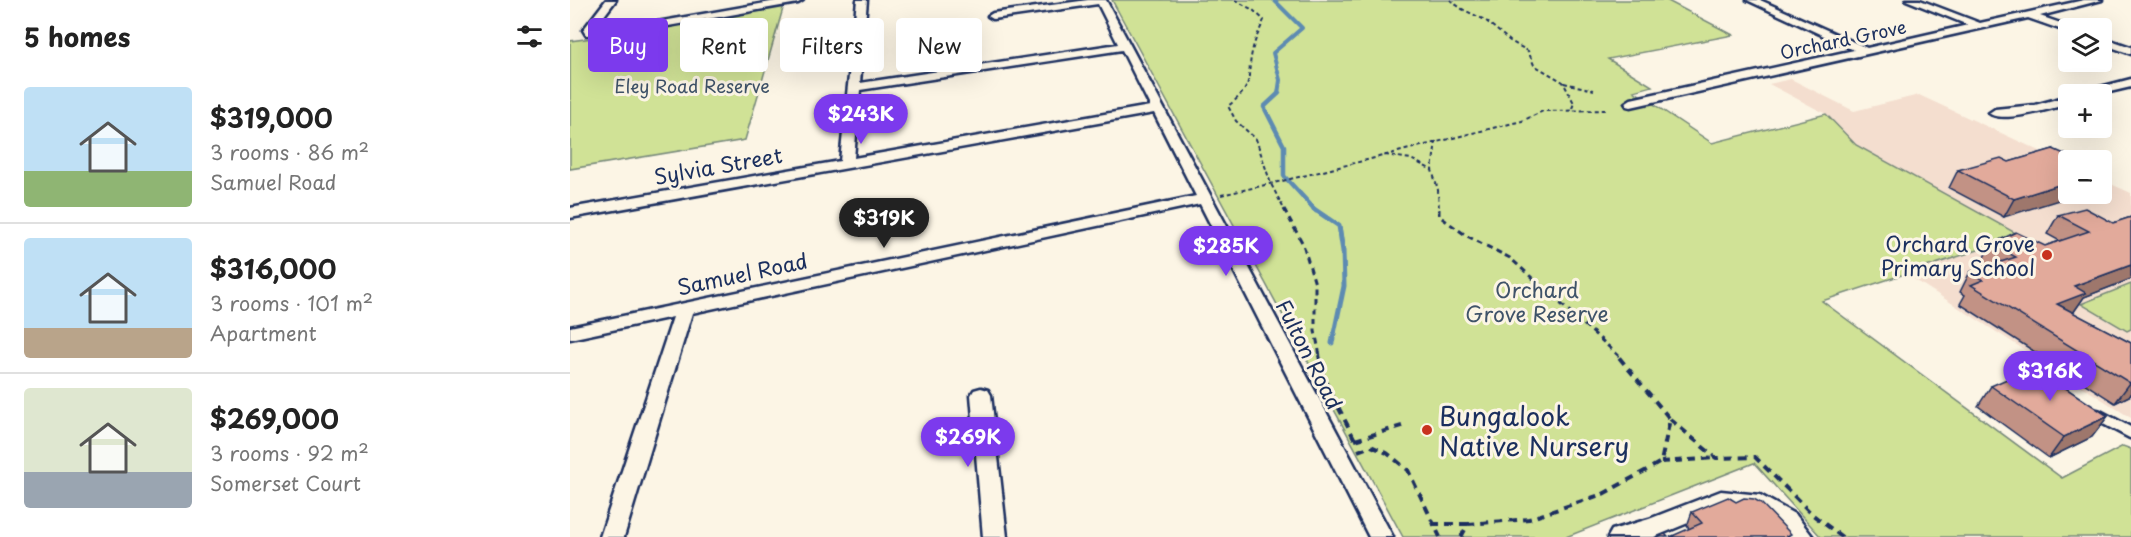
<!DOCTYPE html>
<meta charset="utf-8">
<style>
body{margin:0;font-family:"Playpen Sans",sans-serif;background:#f2f2f2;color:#222;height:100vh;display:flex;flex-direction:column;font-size:22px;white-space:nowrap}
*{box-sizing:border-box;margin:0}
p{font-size:20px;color:#767676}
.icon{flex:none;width:33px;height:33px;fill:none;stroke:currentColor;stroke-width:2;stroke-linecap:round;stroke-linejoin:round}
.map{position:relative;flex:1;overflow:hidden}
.sheet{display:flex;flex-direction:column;background:#fff;width:570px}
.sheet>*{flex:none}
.guide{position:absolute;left:18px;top:18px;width:570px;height:54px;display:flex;gap:12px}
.fabs{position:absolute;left:1488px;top:18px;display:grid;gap:12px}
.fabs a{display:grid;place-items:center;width:54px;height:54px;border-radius:6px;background:#fff;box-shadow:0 6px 24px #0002;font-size:30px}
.price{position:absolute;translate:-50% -51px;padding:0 14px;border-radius:21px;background:#7c3aed;color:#fff;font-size:20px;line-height:39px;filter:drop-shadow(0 2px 3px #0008)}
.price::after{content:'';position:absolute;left:50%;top:36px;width:18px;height:14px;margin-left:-9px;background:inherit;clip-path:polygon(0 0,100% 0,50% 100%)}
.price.active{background:#222;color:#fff}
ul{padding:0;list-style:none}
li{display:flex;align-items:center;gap:18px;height:150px;padding:0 24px}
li+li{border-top:2px solid #e0e0e0}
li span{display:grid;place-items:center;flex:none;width:168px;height:120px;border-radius:6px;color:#555}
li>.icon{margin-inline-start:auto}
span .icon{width:72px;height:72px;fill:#fffc;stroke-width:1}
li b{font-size:26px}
h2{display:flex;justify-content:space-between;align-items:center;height:72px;padding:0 24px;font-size:26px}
.pill{padding:0 21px;border-radius:6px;background:#fff;box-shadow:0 6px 24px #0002;font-size:21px;line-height:54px}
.pill.active{background:#7c3aed;color:#fff}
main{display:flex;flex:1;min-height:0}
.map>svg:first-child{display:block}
.built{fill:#f4decf}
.green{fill:#d0e296;stroke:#76887a;stroke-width:1.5}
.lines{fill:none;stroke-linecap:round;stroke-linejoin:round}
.stream-far2{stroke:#5d8bb2;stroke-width:4}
.stream-far1{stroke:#5d8bb2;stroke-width:4.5}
.stream{stroke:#5d8bb2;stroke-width:5}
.lane-casing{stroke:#1b2f5e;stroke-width:15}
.street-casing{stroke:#1b2f5e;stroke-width:5}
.path-far2{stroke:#1b2f5e;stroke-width:2;stroke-dasharray:4 3;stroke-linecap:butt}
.path-far1{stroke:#1b2f5e;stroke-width:3;stroke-dasharray:6 4.5;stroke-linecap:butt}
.path{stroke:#1b2f5e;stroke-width:4;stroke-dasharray:8 6;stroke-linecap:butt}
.lane{stroke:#fcf5e5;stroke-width:10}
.street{fill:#fcf5e5;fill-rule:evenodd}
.wall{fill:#c29285;stroke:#1b2f5e;stroke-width:1.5}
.shaded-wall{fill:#9e776c;stroke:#1b2f5e;stroke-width:1.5}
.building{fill:#e2aa9b;stroke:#1b2f5e;stroke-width:1.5}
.poi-dot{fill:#c8321e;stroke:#fcf5e5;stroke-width:2}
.labels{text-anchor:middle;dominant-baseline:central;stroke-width:6;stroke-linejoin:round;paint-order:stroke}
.far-street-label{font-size:18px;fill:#1b2f5e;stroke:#fcf5e5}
.far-park-label{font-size:18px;fill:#3f5369;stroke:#fcf5e5}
.street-label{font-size:21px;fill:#1b2f5e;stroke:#fcf5e5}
.poi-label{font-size:21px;fill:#1b2f5e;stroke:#fcf5e5;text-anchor:end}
.park-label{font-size:21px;fill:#3f5369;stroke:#fcf5e5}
.near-poi-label{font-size:26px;fill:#1b2f5e;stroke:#fcf5e5;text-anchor:start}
</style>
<main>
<section class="sheet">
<h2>5 homes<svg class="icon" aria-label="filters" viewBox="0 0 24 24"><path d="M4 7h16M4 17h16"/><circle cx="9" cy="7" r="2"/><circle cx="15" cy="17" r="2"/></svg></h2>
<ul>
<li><span style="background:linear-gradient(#bfe0f5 70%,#8fb573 0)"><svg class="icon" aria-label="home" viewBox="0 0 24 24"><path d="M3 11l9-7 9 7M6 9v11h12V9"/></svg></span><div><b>$319,000</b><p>3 rooms · 86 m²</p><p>Samuel Road</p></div></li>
<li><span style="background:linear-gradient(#bfe0f5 75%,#b9a48a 0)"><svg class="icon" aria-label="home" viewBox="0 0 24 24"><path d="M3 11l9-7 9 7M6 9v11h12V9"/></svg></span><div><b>$316,000</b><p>3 rooms · 101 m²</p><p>Apartment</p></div></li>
<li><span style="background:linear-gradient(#dfe7d0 70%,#9aa5b1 0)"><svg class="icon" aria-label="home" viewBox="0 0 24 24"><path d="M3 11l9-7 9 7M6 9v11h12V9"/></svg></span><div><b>$269,000</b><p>3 rooms · 92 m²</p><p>Somerset Court</p></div></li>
</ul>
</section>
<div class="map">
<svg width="1561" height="537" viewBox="0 0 1561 537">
<rect width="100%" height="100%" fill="#fcf5e5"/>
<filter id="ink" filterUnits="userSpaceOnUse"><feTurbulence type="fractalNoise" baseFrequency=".0167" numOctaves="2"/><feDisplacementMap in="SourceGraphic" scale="12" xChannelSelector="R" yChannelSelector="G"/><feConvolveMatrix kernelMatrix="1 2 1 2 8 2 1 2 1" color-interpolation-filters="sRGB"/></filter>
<g filter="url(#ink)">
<path class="built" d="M1221,79L1284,111L1349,95L1498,164V194H1532V180L1561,193V418L1336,274L1450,236L1286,145L1256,114L1199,84Z"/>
<path class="green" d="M542,0H1096L1163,35L1038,59L1082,86L1064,91L1142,143L1256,114L1286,145L1451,236L1252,301L1492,478L1553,446L1561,449V537H1251L1184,463L996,537H833Z
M214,5L175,140L0,169V41L69,32Z
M1561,284V329L1557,331L1511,304Z"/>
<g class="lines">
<path class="stream-far2" d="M704,0L732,28L703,53L710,80L708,94"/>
<path class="stream-far1" d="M709,93L694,107L714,146V176L746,211"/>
<path class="stream" d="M744,209L769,226L773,251L774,286L762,343"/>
<g class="lane-casing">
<path id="lane" d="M1527,415L1561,433"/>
</g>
<g class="street-casing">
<path id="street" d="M36,0H46L24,29L70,25L212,0H233L228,3L70,31L16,35L13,30Z
M287,0H297L290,83L548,44L528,4L423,19L418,16L423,13L518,0H536L823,537H799L630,204L122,313L54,537H30L103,317L0,339V327L626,196L584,113L0,218V208L270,161ZM552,50L580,106L284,158L290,90Z
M1177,0H1190L1297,48L1398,25L1336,0H1350L1410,23L1514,0H1532L1470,16L1502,27L1503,28H1498V32L1458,18L1061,107L1057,106L1055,103L1061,99L1284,50Z
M1532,37L1561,47V54L1532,44Z
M1561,79V87L1531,94H1513L1515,91Z
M1498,96V104C1483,108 1431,124 1419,113L1425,109L1465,105Z
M411,388L418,390L421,395L437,537H413L401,395L404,390Z
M1151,491L1190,495L1226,515L1243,537H1217L1210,529L1178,511L1152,509L1084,537H1038L1042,530L1079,519Z"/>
</g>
<path class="path-far2" d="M665,0L683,10L694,20C690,30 684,41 682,52C676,81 685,85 658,106L666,121L686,139L701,184L715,211
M880,0L892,9L915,20L940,41L958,51L964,65L993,82L1004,103L1001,111
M994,83L1024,90
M866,141L862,170L868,190L869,211
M815,155L841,159L862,170
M651,195C752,173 851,145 952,121L973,111L1038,110"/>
<path class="path-far1" d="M714,209L733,244L745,284V331L750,356
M869,209V216L897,236L940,258L1049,356"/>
<path class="path" d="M749,355L754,379L785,440
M1100,419L1146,458L1185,457L1243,515L1272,537
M785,440L832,426
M788,451L801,446L817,453L838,470L870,537
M1091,462L1146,458
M862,524H898
M891,537L898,524L959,519L1033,494L1091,462L1100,419L1047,355"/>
<use href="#lane" class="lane"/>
<use href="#street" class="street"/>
</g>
<path class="wall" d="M1483,149L1434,217L1379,188L1388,170L1439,162Z
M1488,215L1543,223L1561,217V279L1514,297L1503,313L1561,343V395L1545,403L1390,304L1395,295L1390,292L1400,272L1418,267L1411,263L1421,244L1475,246L1490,241L1477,234Z
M1421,386L1538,416L1522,437L1479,458L1408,406Z
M1122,512L1220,537L1119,529L1117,526Z"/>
<path class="shaded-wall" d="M1498,182V194H1508L1434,217L1444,199Z
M1561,265V279L1514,297L1503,313L1487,304L1504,286Z
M1560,383H1561V395L1545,403Z
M1538,416L1522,437L1479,458L1494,437Z"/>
<path class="building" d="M1483,149L1508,160H1498V182L1444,199L1388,170L1431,158L1439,162Z
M1515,208L1543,223L1561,217V265L1504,286L1516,293L1487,304L1561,343V383H1560L1401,285L1413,280L1400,272L1446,257L1421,244L1446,232L1475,246L1519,231L1488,215Z
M1464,367L1538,416L1494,437L1421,386Z
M1158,497L1166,502L1174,498L1184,499L1191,503L1221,534L1215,537H1100L1132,523L1122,512Z
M1095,534L1098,537H1087Z"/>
</g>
<g class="poi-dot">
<circle cx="1477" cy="255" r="6"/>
<circle cx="857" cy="430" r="6"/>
</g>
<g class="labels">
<g class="far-street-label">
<text transform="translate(1273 39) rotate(-12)">Orchard Grove</text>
</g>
<g class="far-park-label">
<text x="122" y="85">Eley Road Reserve</text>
</g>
<g class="street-label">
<text transform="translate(148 165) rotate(-10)">Sylvia Street</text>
<text transform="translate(172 273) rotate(-12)">Samuel Road</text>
<text transform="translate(740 354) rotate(63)">Fulton Road</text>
</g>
<g class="poi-label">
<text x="1465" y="243">Orchard Grove<tspan x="1465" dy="24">Primary School</tspan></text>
</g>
<g class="park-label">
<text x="967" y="289">Orchard<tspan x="967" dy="24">Grove Reserve</tspan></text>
</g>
<g class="near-poi-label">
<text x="869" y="415">Bungalook<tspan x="869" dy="30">Native Nursery</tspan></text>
</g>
</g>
</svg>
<div class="fabs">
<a><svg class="icon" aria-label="layers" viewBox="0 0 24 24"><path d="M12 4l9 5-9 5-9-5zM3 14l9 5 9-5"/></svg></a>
<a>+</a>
<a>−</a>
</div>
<b class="price" style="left:291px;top:145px">$243K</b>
<b class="price active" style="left:314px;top:249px">$319K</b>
<b class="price" style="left:656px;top:277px">$285K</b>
<b class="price" style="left:1480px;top:402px">$316K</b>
<b class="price" style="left:398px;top:468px">$269K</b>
<div class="guide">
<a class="pill active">Buy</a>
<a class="pill">Rent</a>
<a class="pill">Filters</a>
<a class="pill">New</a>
</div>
</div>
</main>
